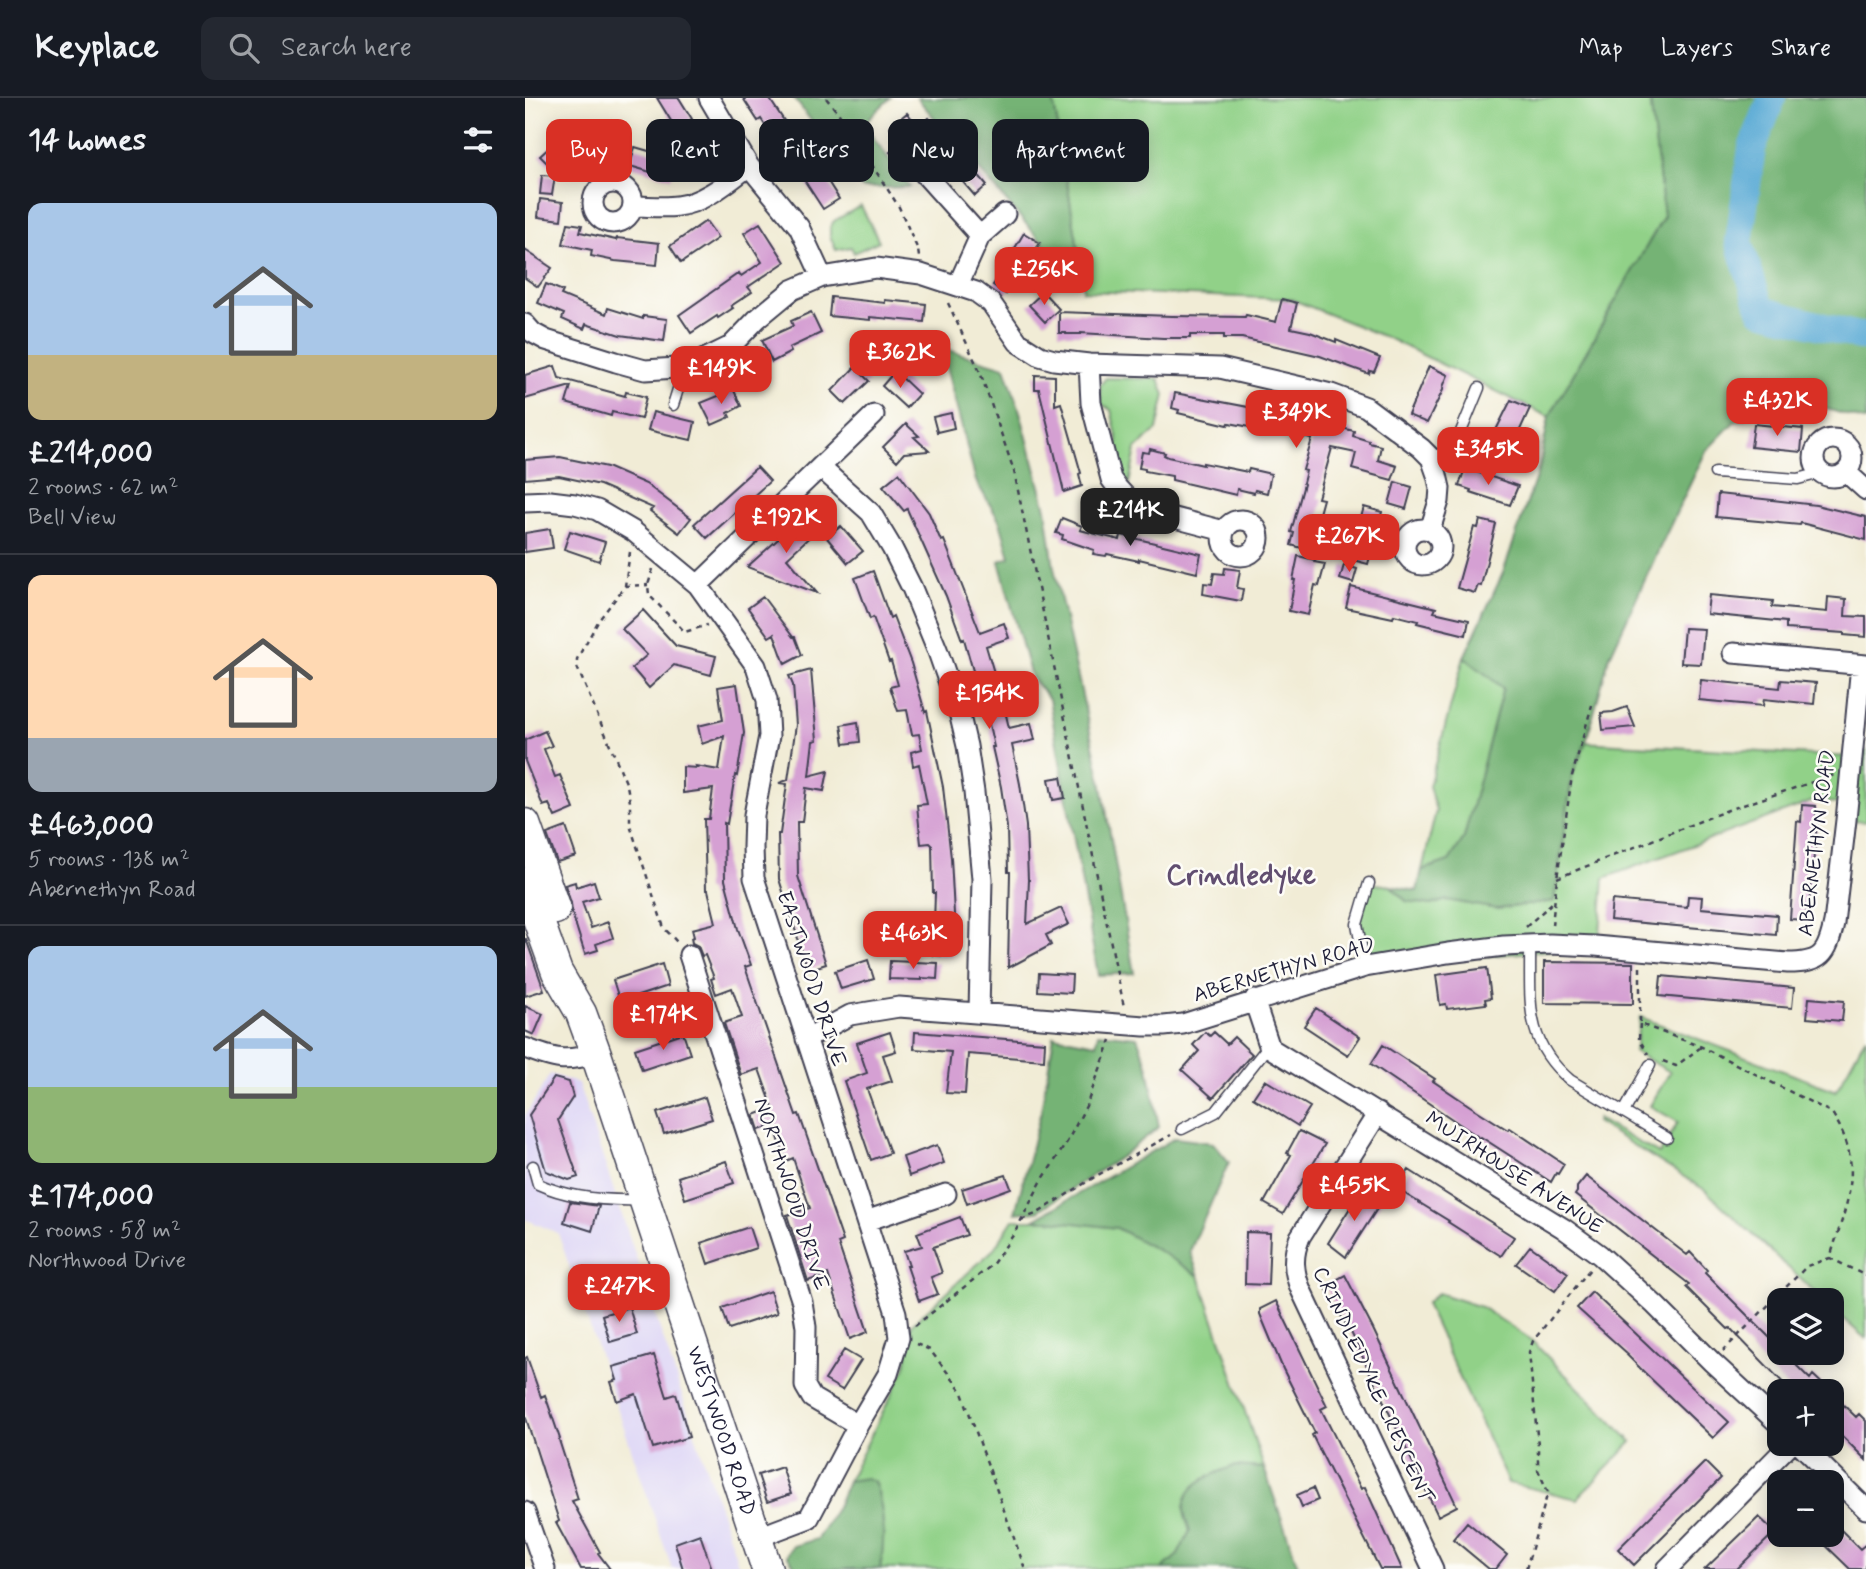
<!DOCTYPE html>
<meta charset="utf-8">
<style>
body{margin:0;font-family:Mynerve,sans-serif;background:#242831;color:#f1f3f6;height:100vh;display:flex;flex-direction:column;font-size:26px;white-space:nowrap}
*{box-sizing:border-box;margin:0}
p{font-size:23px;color:#9ea1a6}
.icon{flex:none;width:38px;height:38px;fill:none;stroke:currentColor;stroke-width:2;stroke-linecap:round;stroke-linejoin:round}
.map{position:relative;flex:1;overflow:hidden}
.side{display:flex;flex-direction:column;background:#171b24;width:525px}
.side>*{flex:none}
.hud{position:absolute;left:21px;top:21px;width:665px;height:63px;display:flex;gap:14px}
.fabs{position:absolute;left:1242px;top:1190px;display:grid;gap:14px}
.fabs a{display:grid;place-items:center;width:77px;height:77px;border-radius:14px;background:#171b24;box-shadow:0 4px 18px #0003;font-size:35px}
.price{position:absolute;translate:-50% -60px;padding:0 16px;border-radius:14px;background:#d93025;color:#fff;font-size:23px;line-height:46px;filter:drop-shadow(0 2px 4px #0008)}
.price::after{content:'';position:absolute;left:50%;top:42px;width:21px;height:16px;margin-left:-10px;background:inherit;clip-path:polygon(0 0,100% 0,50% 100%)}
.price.on{background:#222;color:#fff}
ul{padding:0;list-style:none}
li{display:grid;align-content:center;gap:14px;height:371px;padding:0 28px}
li+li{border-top:2px solid #363941}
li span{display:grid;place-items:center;height:217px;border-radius:14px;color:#555}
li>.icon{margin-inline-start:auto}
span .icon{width:126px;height:126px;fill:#fffc;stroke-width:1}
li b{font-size:30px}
h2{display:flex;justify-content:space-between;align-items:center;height:84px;padding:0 28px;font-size:30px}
.chip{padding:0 24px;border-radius:14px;background:#171b24;box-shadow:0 4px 18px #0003;font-size:24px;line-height:63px}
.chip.on{background:#d93025;color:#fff}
header{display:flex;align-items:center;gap:42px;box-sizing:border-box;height:98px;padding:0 35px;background:#171b24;border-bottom:2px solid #363941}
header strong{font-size:33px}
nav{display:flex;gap:38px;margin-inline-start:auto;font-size:24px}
.search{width:490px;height:63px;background:#242831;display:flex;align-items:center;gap:18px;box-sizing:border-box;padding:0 24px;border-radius:14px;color:#9ea1a6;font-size:26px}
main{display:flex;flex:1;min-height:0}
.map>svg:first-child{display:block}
.built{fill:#ddd5f6}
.green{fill:#91d188;stroke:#5a7a62;stroke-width:2}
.forest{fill:#74b374;stroke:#4b6a58;stroke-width:2}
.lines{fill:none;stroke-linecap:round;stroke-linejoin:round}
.river{stroke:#5babd5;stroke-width:28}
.building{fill:#d5a0d3}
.lane-casing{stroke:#414052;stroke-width:13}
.street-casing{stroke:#414052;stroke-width:23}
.primary-casing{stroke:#414052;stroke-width:33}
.path{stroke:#414052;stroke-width:2.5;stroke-dasharray:5 5;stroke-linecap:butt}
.lane{stroke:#fff;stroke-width:10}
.street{stroke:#fff;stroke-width:19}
.primary{stroke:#fff;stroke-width:30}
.labels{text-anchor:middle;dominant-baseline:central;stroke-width:5;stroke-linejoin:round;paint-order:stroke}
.street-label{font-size:21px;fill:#22223b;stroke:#fdfcf7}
.district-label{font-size:28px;font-weight:bold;fill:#614e70;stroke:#fdfcf7}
</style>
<header>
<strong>Keyplace</strong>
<div class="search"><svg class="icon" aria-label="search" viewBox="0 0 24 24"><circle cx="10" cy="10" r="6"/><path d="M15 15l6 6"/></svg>Search here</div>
<nav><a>Map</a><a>Layers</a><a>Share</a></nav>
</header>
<main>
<section class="side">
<h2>14 homes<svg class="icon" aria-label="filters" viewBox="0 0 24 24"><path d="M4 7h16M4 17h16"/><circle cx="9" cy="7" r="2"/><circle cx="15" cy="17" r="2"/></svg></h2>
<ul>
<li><span style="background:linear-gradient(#a9c7e8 70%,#c2b280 0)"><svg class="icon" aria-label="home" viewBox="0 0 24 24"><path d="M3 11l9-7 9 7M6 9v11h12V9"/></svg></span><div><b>£214,000</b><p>2 rooms · 62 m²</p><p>Bell View</p></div></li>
<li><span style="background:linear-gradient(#ffd9b3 75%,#9aa5b1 0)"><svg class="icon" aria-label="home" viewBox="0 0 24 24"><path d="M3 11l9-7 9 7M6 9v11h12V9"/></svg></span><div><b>£463,000</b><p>5 rooms · 138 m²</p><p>Abernethyn Road</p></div></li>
<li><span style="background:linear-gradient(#a9c7e8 65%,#8fb573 0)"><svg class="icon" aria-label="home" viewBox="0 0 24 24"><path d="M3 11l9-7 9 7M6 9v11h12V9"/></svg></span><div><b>£174,000</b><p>2 rooms · 58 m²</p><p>Northwood Drive</p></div></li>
</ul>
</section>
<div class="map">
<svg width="1341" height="1471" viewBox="0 0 1341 1471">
<rect width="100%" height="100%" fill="#fdfcf7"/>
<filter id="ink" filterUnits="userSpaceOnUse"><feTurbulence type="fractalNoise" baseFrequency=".0143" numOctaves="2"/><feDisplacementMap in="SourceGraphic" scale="14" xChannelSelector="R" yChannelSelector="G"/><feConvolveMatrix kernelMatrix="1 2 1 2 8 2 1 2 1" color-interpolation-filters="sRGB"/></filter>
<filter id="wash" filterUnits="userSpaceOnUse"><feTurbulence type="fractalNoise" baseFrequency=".00686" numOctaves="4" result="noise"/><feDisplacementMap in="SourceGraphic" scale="28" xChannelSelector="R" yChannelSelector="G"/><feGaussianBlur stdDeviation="1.57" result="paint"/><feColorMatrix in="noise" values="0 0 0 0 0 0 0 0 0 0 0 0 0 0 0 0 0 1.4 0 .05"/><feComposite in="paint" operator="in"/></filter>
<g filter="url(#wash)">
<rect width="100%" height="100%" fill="#f1ecd6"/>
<path class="built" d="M25,976L53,985L215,1471H147L33,1135L0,1121V1018Z"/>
<path class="green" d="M528,0H1125L1139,118L1024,319L865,241L766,201L558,193V180Z
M336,108L354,143L329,155L326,149L311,152L305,138V129L309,123Z
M581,280L634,281L640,297L632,332L611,351L604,386C594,378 592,363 589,351L593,343L586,312L576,306L575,287Z
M939,559L978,590L939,740L924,763L897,772L911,713L904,688Z
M1056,644L1326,659L1327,652L1341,653V724L1321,722L1322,707L1291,702L1079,780L1074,848L840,869L832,826L844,785L866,788L881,803L906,807L921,802L972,811L1029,803L1047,678Z
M1115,919L1311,993L1341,938V1241L1307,1211V1202H1298L1180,1092L1071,1024L1072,1021L1134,1056L1153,1024L1125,1008L1145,974L1110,954Z
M488,1122H524L592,1130L638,1155L674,1178L739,1370L709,1368L659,1413L665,1433L653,1457L637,1471H355C360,1442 360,1411 349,1383L341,1381L323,1383L380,1270L387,1226L468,1152Z
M913,1195L956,1209L1005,1241L1107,1344L1052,1401L983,1385L901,1206Z"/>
<path class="forest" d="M269,0H365L338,26L385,89L337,90Z
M392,0H528L558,181L547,179Z
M1125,0H1341V323L1282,305L1262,306L1209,324L1181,353L1135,449L1084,560L1061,644L1047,678L1029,803L972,811L922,802L906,807L881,803L866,788L892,793L897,772L924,763L939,740L978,590L939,559L978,475L1014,370L1024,319L1139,118Z
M416,250L480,269L496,317L521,411L529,470L577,688L609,875L573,877L524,601L506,579L474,463L485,459L475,424L451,383Z
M573,935L612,939L623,969L634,1029L597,1058L513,1113L490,1115L516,1013L529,938L571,946Z
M650,1040L688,1045L704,1064L665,1153L674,1178L638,1155L592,1130L524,1122H508Z
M709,1368L739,1370L774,1471H637L653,1457L665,1433C663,1426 659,1418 659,1411C660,1384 689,1376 709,1368Z
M341,1380L349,1383C360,1411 360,1442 355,1471H272L262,1457L268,1448L292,1441L311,1411L323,1383Z"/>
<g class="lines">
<path class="river" d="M1247,0L1227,50L1214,144L1236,212L1333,238H1341"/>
</g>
<g id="blocks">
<path class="building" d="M132,0H154L167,21L151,31Z
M218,0H244L289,68L292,66L314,101L298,111L270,68L268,70L236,21L233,23Z
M382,15L394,29L404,20L418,36L409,44L410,46L395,59L387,61L379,69L365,54L377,44L365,29Z
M46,30L64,47L33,76L15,58L26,48L27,49Z
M95,32L98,52L76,54L74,34Z
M110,49L151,61L146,80L105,68Z
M180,52L185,59L189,56L197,66L182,78L170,60Z
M443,65L462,87L450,98L431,76Z
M17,77L30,78L27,97L15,96Z
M15,101L38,104L36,122L13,119Z
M181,123L193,140L156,165L145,148Z
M43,125L57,127L55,134L91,142L92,140L134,145L132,167L90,163L66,158L67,152L38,146Z
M235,125L260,164L223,189L227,194L206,208L208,210L193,220L192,218L166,235L154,217L214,175L216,178L237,164L219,135Z
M499,135L515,145L481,196L468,187L490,156L487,155Z
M0,152L27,170L13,189L0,180Z
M21,186L38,193L36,197L81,216L83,210L118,221V218L142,221L139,243L95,237L61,226L59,231L37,221L39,216L13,205Z
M518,194L534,211L520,224L504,207Z
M306,199L360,205V202L401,206L399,224L345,219V222L304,218Z
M757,201L772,205L766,230L785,234L811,244V242L855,260L849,274L845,273L844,276L795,258L738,245L717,240H699V237H665V240H638L556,235V236H541V235H534V214L647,218L720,219L721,217L751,224Z
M286,214L296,235L264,250L266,254L247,264L237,242L268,228L266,223Z
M229,259L239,280L220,290L210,268Z
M30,268L34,280L100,298L101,294L121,299L116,321L87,314L86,318L41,305L46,288L0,301V277Z
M904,268L923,277L918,289L919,290L902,325L883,317Z
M330,269L344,283L320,306L307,293Z
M370,273L394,296L381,310L357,288Z
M510,277L530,278V307L536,305L556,375L554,376L557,388L539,394L514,291H510Z
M207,288L216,308L203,315L205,319L187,327L176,305L196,297L195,294Z
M650,295L770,318V315L797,321L796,325L829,333L828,338L844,343V345L856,348L853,362L872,368L867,382L827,371L831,355L807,350L793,400L798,401L784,452L766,447L769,435L766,434L779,386L778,385L781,373L778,372L787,341L704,325L703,327L653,315L654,312L647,310Z
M986,302L1005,310L983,358L965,349L970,339L968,338Z
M128,314L170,324L166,342L123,332Z
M426,315L429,330L412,334L408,319Z
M381,326L394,338L389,339L404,353L379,355L372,363L358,349Z
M1229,326L1278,331L1276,354L1226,349Z
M625,351L640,355L639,357L643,359L678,367V365L723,374L724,371L746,376L742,395L730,392L729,395L712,391L711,397L647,382V378L620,373V371L614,370L617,354L624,355Z
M35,359L82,369L121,386L166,420L154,435L125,413L128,410L75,387L34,378L0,381V362Z
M232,369L245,383L182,440L169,426Z
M940,370L993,388L985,407L945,394L946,392L934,388Z
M374,375L404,415L416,443L419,442L455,534L479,525L484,540L461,548L475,595H476L484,630L506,625L510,642L487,647L495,686L501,728L503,782H504L502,826L536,810L544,826L521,837L526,847L483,870L485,774H483L482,729L476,689L467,649H469L455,586L452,587L439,541L437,542L421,498L382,411L379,413L358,388Z
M870,384L887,389L881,411L864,406Z
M1193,396L1291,407L1341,419V442L1276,425L1275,427L1191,419Z
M839,409L857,414L843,466L824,461Z
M280,417L293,431L262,460L292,495L222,469Z
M537,420L557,428L555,432L595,442L596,437L676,456L672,475L614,461V463L582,456L581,458L568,456L569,452L537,441L538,437L531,435Z
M955,422L971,426L956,488L953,487L950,495L932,490L949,429L953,430Z
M316,428L338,453L323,465L302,440Z
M25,431L28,450L0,454V435Z
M45,433L80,444L74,463L39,451Z
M773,458L790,462L789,464L800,466L794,488L790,487L783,517L764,513L770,482H768Z
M819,467L832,471L828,485L815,481Z
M700,470L715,472L712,490L718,491L716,503L678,496L679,485L687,486L689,475L699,476Z
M348,473L365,520L368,518L386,565L400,614L402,613L418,689L426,760L429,816L426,858L408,857L410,795H408L407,747L405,745L396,746L392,707L402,706L394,666L388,668L386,654L397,651L394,636L387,637L382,612L373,613L365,589L373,587L366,563L364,564L348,519L345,521L330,480Z
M826,489L911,510L909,514L944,522L941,537L892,525L893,523L869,517L868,520L821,510Z
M1184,497L1248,503L1247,509L1302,514L1303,499L1321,501L1320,518L1341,519V539L1319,537V535L1261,531V524L1182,516Z
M238,499L268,539H270L277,557L260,566L249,536L244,539L223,510Z
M118,512L151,548L191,558L186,577L149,567L124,590L107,570L122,557L97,531Z
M1159,530L1179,531L1176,566L1156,565Z
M286,572L292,642L288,643L284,678L303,673L299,693L281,690L277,724H272L273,778L301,866L283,872L254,781L253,736H255L262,686L254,685L263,682L271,627L268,587L264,578Z
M1176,582L1255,590L1256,582L1291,585L1289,606L1239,601L1238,608L1174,602Z
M212,586L219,635L212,678L210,677L202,726L199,725L200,782L213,831L226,867L220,869L271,1017L274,1016L318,1143L313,1145L343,1234L325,1241L303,1176L283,1183L262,1117L285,1110L268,1060L261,1063L249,1027L234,1032L229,1017L248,1010L234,971L216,977L199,925L217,919L207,890L191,896L186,881L189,880L180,857L177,858L173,848L167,845L166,840L169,839L167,831L191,825L183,792H181L180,755L179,721H184L188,691L158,695V669L172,670L171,668L194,672L199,638L177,646L173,628L198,622L193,589Z
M1102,609L1110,629L1078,632L1076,615L1088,614Z
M333,624L335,644L319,646L316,627Z
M20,633L27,648L19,651L30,679L35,677L49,711L30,719L24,706L18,708L0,663V642Z
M536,679L540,700L528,702L524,681Z
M1277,707L1291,708V725H1292L1284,810H1282L1281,822L1265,821L1272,723L1276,724Z
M41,729L51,758L32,764L22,736Z
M69,783L74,799L57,804L66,830L83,824L88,840L71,846L73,852L60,856L47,815L46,805L40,787L50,784L51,789Z
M1163,798L1177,799L1176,810L1252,817L1251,837L1085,822L1087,802L1162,809Z
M0,841H1L19,892L0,898Z
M343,862L349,881L316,891L310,873Z
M365,863L413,865L412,881L397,880V882L364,881Z
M1019,864L1108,865V906L1019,905Z
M137,866L143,888L95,904L88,882Z
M962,870L966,900L960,901L961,906L922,911L921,906L915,907L911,877Z
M514,875L547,877L546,895L513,893Z
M1136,878L1269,890L1267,910L1134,898Z
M1284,900L1319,903L1317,923L1282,920Z
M0,908L18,916L9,937L0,933Z
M791,910L835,939L823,957L779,928Z
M365,934L371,953L358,957L367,983L342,991L365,1055L346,1062L319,983L342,975L332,945Z
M390,934L520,944L519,962L443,956L440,996L421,995L426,954L389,951Z
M680,934L685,938L689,934L702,946L709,939L727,956L688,1000L657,972L674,953L668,947Z
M158,935L165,956L117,972L110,951Z
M858,947L910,981L908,983L945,1008L983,1032L985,1030L1039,1066L1033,1076L1031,1075L1026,1084L956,1039L955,1040L846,966Z
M29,980L44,984L48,999L33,1022L53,1079L44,1082L21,1073L4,1017Z
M740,982L785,1009L773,1028L728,1000Z
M180,999L187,1021L139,1036L132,1015Z
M774,1033L800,1046L758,1116L739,1105L766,1057L762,1055Z
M412,1047L419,1065L384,1078L378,1059Z
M201,1063L209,1085L160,1101L153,1079Z
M884,1072L989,1139L976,1158L923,1124L924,1123L872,1091Z
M481,1077L486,1090L442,1106L437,1091Z
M1061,1078L1162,1157L1165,1154L1182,1172L1180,1175L1255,1250V1255H1259L1285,1281L1288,1277L1305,1293H1266L1205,1230L1203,1231L1161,1189L1164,1186L1050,1097L1052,1094V1089Z
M835,1094L843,1099L845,1096L857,1103L821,1159L803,1145Z
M45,1104L74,1108L67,1133L39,1124Z
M435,1119L442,1137L408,1149L417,1175L406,1179L413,1196L394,1203L382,1168H384L379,1153L397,1148L392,1135Z
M224,1129L231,1150L183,1166L176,1145Z
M721,1134L745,1135L743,1187L720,1186Z
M1005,1148L1043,1175L1030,1193L991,1166Z
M820,1177L848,1231L932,1408L913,1418L824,1230L823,1231L800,1188Z
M245,1193L252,1215L204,1231L197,1210Z
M1067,1194L1204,1324L1188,1340L1121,1276L1102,1257L1103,1256L1052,1210Z
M751,1203L802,1308L796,1311L836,1391L840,1389L877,1471H855L787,1337L790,1335L758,1271L735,1216V1211Z
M104,1209L112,1236L85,1244L77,1217Z
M319,1252L336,1262L317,1292L300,1282Z
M129,1257L142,1299L151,1296L164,1339L128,1350L111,1296L92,1303L86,1284L92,1282L88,1269Z
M2,1259L16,1299L20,1297L35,1341L34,1342L53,1401L47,1403L75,1454L73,1455L85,1471H56L31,1425L34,1423L0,1317V1260Z
M1307,1296L1331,1319L1334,1316L1341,1323V1362L1307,1328Z
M1180,1364L1196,1380L1109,1467L1093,1451Z
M257,1369L266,1396L242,1404L233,1377Z
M788,1390L793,1402L777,1409L772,1397Z
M1234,1419L1250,1434L1212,1471H1180Z
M1307,1423L1335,1451L1341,1446V1471H1325L1290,1437H1307Z
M942,1424L982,1457L971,1471H964L928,1441Z
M175,1436L187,1471H158L150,1445Z"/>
</g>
</g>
<g filter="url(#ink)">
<use href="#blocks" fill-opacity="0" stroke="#414052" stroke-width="2"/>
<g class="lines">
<g class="lane-casing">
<path id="lane" d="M148,307L154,288L152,270
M906,360L926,351L933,341L954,290
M1190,375L1273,381L1296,375
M1005,847C1006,903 998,942 1045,982L1142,1040
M840,869L832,826L844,785
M1099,1014L1125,967
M657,1031L691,1014L744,947
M8,1068L13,1086C44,1100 82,1103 115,1102"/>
</g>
<g class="street-casing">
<path id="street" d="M184,0L224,68L274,129L297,179
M395,71L455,138L433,187
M68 105a20 20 0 1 1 40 0a20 20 0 1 1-40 0Z
M108,108C123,108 138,110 152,108C179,105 203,84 224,68
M455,138L480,116
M0,226L8,235L21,242L91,264L120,272L152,270L169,266L206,248L232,221L267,192L297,179L351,170L396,176L451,194L466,205L493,244L515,258L529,262L564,266L695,270L806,296L841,309L896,350L906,360L912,377L915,390L914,403L905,432
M564,266L566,305L586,381C595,395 604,404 619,412L699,433
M1289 360a19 19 0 1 1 38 0a19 19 0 1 1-38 0Z
M295,369L346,415L367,450L387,490L412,551L434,614L442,648L449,694L457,781L454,914
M1321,374L1341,392
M0,404L25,403L50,406L72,412L108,433L173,487L231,568L242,602L244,638L229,717L228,749L229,780L371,1215L374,1240L363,1276L333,1327L284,1420L231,1440
M698 440a18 18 0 1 1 36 0a18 18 0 1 1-36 0Z
M880 449a18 18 0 1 1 36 0a18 18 0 1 1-36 0Z
M173,487L349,317
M1208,555L1341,567
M164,857L277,1204L281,1229L280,1288L287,1300L333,1327
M729,902L745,950L1038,1130L1075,1157L1130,1207L1187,1264L1255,1327
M281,941L325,917L374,909L619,928H639L658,926L840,869L923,855L979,848L1025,846L1070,848L1263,865C1296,865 1302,857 1309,825L1321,722L1336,567
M0,950C31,962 39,964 71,956
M853,1015L775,1139C767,1158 768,1173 776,1192L908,1471
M341,1123L421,1096
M1275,1346L1341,1411
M0,1414L20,1471
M1142,1471L1265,1346"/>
</g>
<g class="primary-casing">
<g id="primary">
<path d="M0,726L30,811"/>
<path id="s1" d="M0,785L32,874L56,915L71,956L242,1471"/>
</g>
</g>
<path class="path" d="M301,0L314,16L374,109L393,152L394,159
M423,205L455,274L489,373L599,909
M105,454L100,488L74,522L52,561V569L102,687L105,704V727L139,830L153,845
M128,471L123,487L124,497L160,534L182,527
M100,488L123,487
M1032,780L1203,712L1309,677
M1027,827L1032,780L1047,678L1067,607
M1001,829L1029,803
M1115,869V926L1177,949L1307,1015C1341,1068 1322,1104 1305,1160L1341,1178
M1115,926L1114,941L1123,956
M1138,963L1151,968L1176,949
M496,1122L513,1115L571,1078L646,1037
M390,1228L467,1167L489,1136L516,1084L542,1044L561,1008L586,942
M391,1246L405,1252L436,1292L500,1471
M1198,1253L1282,1168L1305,1160
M1001,1471L1023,1394L1013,1372V1347L1004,1254L1008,1243L1065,1171"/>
<use href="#lane" class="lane"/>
<use href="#street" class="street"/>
<use href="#primary" class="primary"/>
</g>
</g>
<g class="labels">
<g class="street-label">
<text transform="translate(1292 745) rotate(-83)">ABERNETHYN ROAD</text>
<text transform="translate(759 872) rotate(-16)">ABERNETHYN ROAD</text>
<text transform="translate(286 881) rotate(72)">EASTWOOD DRIVE</text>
<text transform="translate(989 1075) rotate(33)">MUIRHOUSE AVENUE</text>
<text transform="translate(266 1096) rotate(72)">NORTHWOOD DRIVE</text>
<text transform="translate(848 1287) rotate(65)">CRINDLEDYKE CRESCENT</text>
<text stroke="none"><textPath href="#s1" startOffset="583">WESTWOOD ROAD</textPath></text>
</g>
<g class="district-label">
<text x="716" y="778">Crindledyke</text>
</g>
</g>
</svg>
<div class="fabs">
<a><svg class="icon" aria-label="layers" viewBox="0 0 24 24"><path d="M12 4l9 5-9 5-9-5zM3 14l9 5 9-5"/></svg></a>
<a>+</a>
<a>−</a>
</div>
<b class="price" style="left:519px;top:209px">£256K</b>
<b class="price" style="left:375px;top:292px">£362K</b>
<b class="price" style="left:196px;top:308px">£149K</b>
<b class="price" style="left:1252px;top:340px">£432K</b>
<b class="price" style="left:771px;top:352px">£349K</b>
<b class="price" style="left:963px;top:389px">£345K</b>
<b class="price on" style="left:605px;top:450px">£214K</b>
<b class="price" style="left:261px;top:457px">£192K</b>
<b class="price" style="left:824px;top:476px">£267K</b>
<b class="price" style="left:464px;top:633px">£154K</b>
<b class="price" style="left:388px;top:873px">£463K</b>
<b class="price" style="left:138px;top:954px">£174K</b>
<b class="price" style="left:829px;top:1125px">£455K</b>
<b class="price" style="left:94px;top:1226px">£247K</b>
<div class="hud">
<a class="chip on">Buy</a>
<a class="chip">Rent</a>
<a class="chip">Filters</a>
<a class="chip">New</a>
<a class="chip">Apartment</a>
</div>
</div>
</main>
